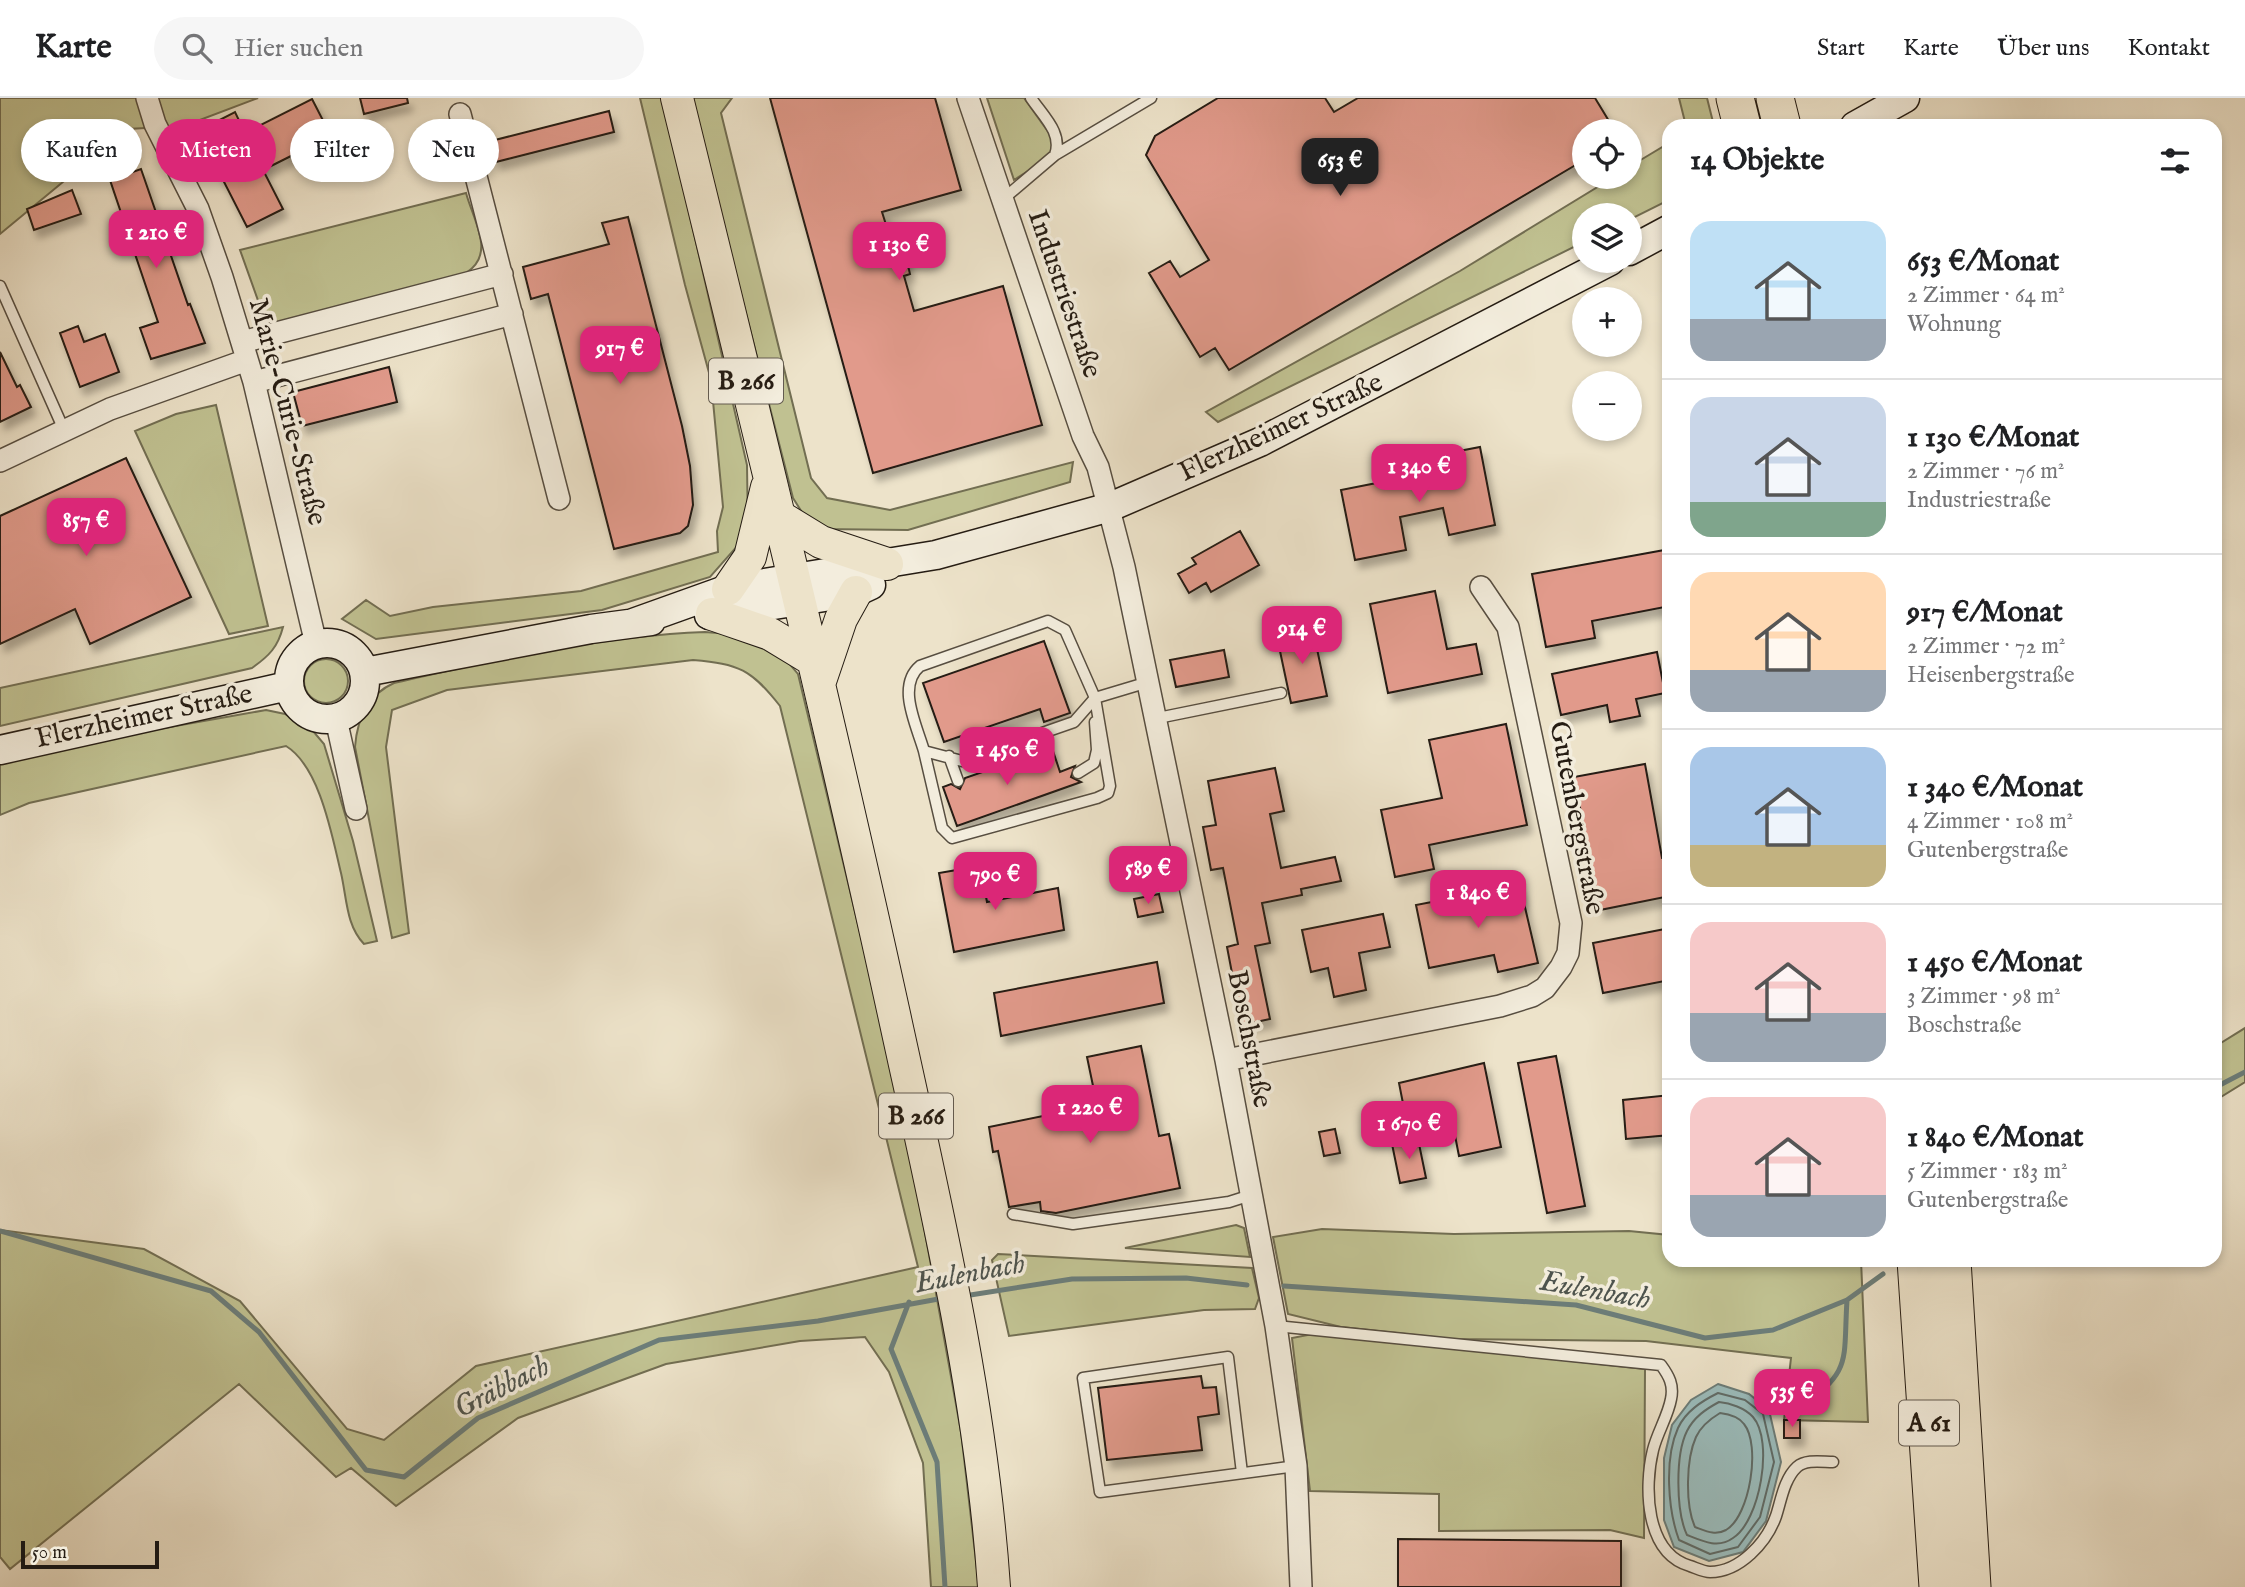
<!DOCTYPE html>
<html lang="de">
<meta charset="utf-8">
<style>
body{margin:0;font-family:"IM FELL English",serif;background:#f6f6f6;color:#202124;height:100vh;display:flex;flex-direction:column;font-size:26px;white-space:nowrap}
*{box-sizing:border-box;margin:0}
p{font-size:23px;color:#757577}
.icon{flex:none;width:38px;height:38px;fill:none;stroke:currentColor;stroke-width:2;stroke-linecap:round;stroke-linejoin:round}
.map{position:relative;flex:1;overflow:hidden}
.side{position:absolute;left:1662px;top:21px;width:560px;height:1148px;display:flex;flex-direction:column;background:#fff;border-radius:21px;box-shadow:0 4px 10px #0003}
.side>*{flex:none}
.hud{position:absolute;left:21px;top:21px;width:665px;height:63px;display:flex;gap:14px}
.buttons{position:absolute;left:1572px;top:21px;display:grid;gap:14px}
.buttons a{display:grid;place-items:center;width:70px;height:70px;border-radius:50%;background:#fff;box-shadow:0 4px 10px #0003;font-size:35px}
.scale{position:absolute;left:21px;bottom:18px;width:138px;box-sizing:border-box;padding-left:7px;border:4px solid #251c13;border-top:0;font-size:19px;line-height:24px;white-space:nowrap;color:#251c13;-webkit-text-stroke:5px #f3eddd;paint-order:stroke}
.price{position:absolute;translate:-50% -60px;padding:0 16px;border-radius:14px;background:#db2777;color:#fff;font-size:23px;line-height:46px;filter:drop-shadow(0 2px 4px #0008)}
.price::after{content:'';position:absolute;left:50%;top:42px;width:21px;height:16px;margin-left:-10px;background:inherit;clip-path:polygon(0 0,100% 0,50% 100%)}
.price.current{background:#222;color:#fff}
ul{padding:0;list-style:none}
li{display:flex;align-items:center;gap:21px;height:175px;padding:0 28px}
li+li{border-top:2px solid #e0e0e0}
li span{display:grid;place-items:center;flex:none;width:196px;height:140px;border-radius:21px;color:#555}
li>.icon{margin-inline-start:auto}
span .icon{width:84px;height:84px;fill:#fffc;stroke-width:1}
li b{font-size:30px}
h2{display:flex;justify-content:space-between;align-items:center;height:84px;padding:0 28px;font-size:30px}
.chip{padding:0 24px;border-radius:32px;background:#fff;box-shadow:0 4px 10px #0003;font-size:24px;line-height:63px}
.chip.current{background:#db2777;color:#fff}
header{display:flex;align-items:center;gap:42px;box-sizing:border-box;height:98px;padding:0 35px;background:#fff;border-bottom:2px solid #e0e0e0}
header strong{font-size:33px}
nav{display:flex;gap:38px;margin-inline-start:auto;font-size:24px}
.search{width:490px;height:63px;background:#f6f6f6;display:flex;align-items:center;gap:18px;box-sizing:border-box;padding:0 24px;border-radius:38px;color:#757577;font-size:26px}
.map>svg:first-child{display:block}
.green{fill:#c0c191;stroke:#726e52;stroke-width:2}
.water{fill:#9bbdbd;stroke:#6c7d79;stroke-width:2}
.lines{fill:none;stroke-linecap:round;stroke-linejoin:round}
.shore{stroke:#606c68;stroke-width:2}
.stream{stroke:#6c7d79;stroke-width:5}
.building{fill:#e19a8b;stroke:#251c13;stroke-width:2;filter:url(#shadow)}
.lane-casing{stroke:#574e41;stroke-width:13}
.street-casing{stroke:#574e41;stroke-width:24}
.secondary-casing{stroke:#251c13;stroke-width:31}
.primary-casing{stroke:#251c13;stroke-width:34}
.highway-casing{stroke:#251c13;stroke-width:39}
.lane{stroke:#f3eddd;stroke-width:10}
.street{stroke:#f3eddd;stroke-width:21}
.secondary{stroke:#f3eddd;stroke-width:28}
.primary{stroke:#ede3ca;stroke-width:32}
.highway{stroke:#ede3ca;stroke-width:37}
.labels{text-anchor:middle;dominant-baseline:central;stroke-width:7;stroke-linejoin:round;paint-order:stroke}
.shield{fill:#f3eddd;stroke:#635b50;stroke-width:2}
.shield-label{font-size:26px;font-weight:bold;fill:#251c13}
.street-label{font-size:28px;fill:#251c13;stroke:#f3eddd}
.water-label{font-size:30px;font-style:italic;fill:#4e544e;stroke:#f3eddd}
</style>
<header>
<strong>Karte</strong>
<div class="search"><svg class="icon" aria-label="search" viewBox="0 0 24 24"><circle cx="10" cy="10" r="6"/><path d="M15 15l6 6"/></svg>Hier suchen</div>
<nav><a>Start</a><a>Karte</a><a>Über uns</a><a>Kontakt</a></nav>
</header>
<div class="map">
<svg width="2245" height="1489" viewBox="0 0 2245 1489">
<defs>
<filter id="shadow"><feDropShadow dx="4.5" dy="8" stdDeviation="3.5" flood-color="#0004"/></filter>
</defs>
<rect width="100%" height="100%" fill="#ede3ca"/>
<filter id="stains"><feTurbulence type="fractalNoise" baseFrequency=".00286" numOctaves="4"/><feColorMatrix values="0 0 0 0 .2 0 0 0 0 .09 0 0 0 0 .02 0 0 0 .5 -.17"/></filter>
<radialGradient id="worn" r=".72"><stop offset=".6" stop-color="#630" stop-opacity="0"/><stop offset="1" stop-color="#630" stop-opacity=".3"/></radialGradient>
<path class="green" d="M0,0H258L184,28L127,31L0,136Z
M640,0H663L747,367L748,436L710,479L602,512L376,541L342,521L366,502L390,518L433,509L581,493L718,454L717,433L723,409L711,282L685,187Z
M691,0H732L721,15L811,380L827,400L890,412L1073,364L1070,384L908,432L819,431L805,419L793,400Z
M987,0H1024L1054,42L1053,57L1014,82Z
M1679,0H1707L1714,28H1686Z
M1669,45V102L1629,122V117H1584V144L1218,324L1206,314L1460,173L1614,79H1629V69Z
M466,95C474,124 496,156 466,175L274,226L265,222L240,152Z
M216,307L268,528L229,536L135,333L176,316Z
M283,529C278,549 269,558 252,570L0,628V590Z
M705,534C744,536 774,544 798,576L904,1018L961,1334L979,1489H931L923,1365L889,1274L865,1239L800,1243L666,1266L518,1320L396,1408L351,1370L336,1379L239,1286L10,1471L0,1459V1132L144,1151L240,1203L347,1331L384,1342L476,1268L918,1169L780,608C751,571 739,566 693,562L447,592L392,612L386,649L409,835L392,840L355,649C357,622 367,597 394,585C496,562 600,538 705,534Z
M304 583a22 22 0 1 1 44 0a22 22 0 1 1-44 0Z
M266,612L285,616L313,633L324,646L353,743L377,843L364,846C346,827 347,801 341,775C332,738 320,669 286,648L29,705L0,717V662L23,655Z
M2245,930V984L2216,1002V948Z
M1236,1127L1244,1130L1250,1159L1125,1150Z
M1322,1131L1454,1136L1629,1133L1669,1137L1670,1162H1861L1868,1324L1784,1322L1791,1260L1646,1243L1452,1241L1341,1229L1288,1216L1273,1139Z
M998,1156L1252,1170L1259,1200L1255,1211L1204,1212L1009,1238L992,1162Z
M1318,1235L1645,1271L1644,1440L1610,1432L1439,1433V1396L1310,1393L1292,1240Z"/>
<path class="water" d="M1718,1286L1749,1296L1769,1312L1781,1364L1766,1423L1743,1454L1709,1463L1674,1449L1664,1422V1360L1672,1327L1691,1302Z"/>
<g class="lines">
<path class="shore" d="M1718,1295L1745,1302L1763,1316L1774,1364L1760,1419L1738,1449L1710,1456L1679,1442C1668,1412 1664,1361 1678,1330C1686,1313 1702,1303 1718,1295Z
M1719,1304C1730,1305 1745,1310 1753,1319C1774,1343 1760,1423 1733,1440C1718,1451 1702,1443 1687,1437C1676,1414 1675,1357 1687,1333C1694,1319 1706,1311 1719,1304Z
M1720,1315C1728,1316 1739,1319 1744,1326C1761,1347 1750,1418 1726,1432C1715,1438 1706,1433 1695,1429C1685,1407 1686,1361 1696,1339C1701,1328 1710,1321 1720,1315Z"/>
<path class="stream" d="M2216,989L2245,974
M0,1133L211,1193L259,1234L366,1372L404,1379L478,1320L659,1242L818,1223L944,1200
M1284,1188L1576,1207L1705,1240L1773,1232L1847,1202L1883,1176
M964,1198L1072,1181L1186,1180L1247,1187
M909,1204L891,1251L937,1364L945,1489
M1797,1312C1853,1272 1843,1266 1847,1202"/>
</g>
<path class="building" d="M360,0H407L408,5L364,16Z
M770,0H935L961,92L882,114L893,149L903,146L910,176L904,178L914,213L1003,188L1042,327L873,375Z
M1218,0H1325L1334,14L1358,0H1595L1615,33H1584V62L1229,272L1215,250L1200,259L1149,175L1170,163L1180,179L1209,162L1146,57L1155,38Z
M312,1L331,38L263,72L283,111L247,129L198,33L235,14L245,35Z
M609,13L614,34L496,64L491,43Z
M141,71L188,207L190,206L205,245L151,261L140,230L158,224L110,82Z
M72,92L81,116L34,132L27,111Z
M628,119L682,328L690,368L693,407L688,428L680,435L614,451L548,196L531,201L523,169L609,146L602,125Z
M78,228L84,244L105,236L119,274L80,289L60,235Z
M0,254L17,289L20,287L31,309L0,324Z
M389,269L397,304L302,328L293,294Z
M1480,349L1495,427L1449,437L1443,410L1400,419L1406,452L1355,462L1341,392L1392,382L1394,388L1437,380L1433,358Z
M126,360L191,499L90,546L75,511L0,546V418Z
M1240,433L1259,467L1211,494L1206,485L1189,495L1178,476L1196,466L1192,460Z
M1670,451V508L1592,523L1595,540L1546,549L1532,476Z
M1435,493L1447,551L1476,546L1482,576L1388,595L1370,506Z
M1313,532L1327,598L1291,605L1277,539Z
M1044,543L1070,615L1044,624L1040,611L944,644L923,585Z
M1224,552L1229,579L1176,589L1170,562Z
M1657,554L1665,595L1636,601L1640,618L1610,624L1607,607L1561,617L1552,576Z
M1506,626L1527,727L1429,747L1434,771L1395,779L1381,712L1442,700L1429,642Z
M1052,650L1060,674L1075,668L1071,679L1081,684L957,728L943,689L951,686L960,691L965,680Z
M1645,666L1662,760L1670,759V798L1600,812L1574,679Z
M1275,670L1284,713L1270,716L1281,770L1335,759L1341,783L1301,791L1302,797L1262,805L1270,845L1255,848L1270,921L1242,927L1227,849L1238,846L1223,770L1211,772L1203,729L1216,727L1208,683Z
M980,768L987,804L1058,790L1064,832L954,854L939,775Z
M1520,788L1538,865L1498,874L1494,857L1429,870L1416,807L1463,798V801Z
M1159,796L1163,814L1138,819L1134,801Z
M1383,816L1390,849L1359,855L1366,892L1334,899L1328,870L1311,874L1302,832Z
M1670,830V882L1603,895L1593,845Z
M1157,864L1164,905L1001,938L994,895Z
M1141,948L1159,1038L1169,1036L1180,1090L1056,1115L1041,1113L1040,1104L1009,1109L998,1053L993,1054L989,1029L1097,1007L1087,959Z
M1556,958L1585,1108L1547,1115L1518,965Z
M1484,965L1501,1049L1459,1058L1451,1017L1407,1026L1399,985Z
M1670,997V1037L1626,1041L1623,1002Z
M1335,1031L1340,1055L1324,1058L1319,1034Z
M1418,1041L1426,1080L1400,1085L1392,1046Z
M1201,1278L1203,1290L1216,1289L1219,1316L1198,1319L1202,1352L1107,1362L1098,1290Z
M1784,1322H1800V1340H1784Z
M1398,1441L1621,1443V1489H1398Z"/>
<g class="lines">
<g class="lane-casing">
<path id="lane" d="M1055,57L1151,0
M1002,102L1055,57C1063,35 1043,18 1031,0
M0,188L64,332
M1153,621L1281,595
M924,653L942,730L952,740L1097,700L1108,695L1110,688L1095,600L1065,532L1048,523L920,568C896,588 917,628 924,653L962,663L1074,624L1095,600L1145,585
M949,658L958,683
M1078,675L1094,665L1097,652L1095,624
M1013,1116L1073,1126L1229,1104L1251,1097
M1276,1228L1661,1267C1669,1278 1674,1287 1671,1301C1668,1318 1657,1335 1653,1352C1644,1389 1645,1455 1690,1468C1696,1470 1704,1474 1710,1474C1740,1474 1767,1444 1776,1418C1781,1403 1784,1381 1797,1369C1806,1361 1822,1364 1833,1364
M1242,1375L1228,1259L1083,1280L1100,1394L1296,1368"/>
</g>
<g class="street-casing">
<path id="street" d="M147,0L155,26L198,111L222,179L254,284L316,546
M968,0L1083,338L1098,369L1124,469L1226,962L1276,1228L1296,1368L1301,1489
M460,16L559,401
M242,244L502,176
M254,284L512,216
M0,363L110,311L247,262
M336,621L356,711
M1226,962L1500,908L1532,898L1545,890L1561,869L1568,855L1571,825L1508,529L1481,489"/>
</g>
<g class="secondary-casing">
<path id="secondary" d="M1855,28L1905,0
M1629,153L1670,131
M709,517L856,494L871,487
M633,525L728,491L936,457L1110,409L1260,344L1610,163
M289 583a38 38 0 1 1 76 0a38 38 0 1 1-76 0Z
M365,574L591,531L651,523
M0,652L288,588"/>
</g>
<g class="primary-casing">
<path id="primary" d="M677,0C752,305 827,610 894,916C935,1105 981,1296 994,1489
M777,417L821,444L887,466
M728,491L750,459L767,389
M712,516L770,536L813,562
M819,586L841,521L856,494"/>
</g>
<g class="highway-casing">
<path id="highway" d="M1735,0L1742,28
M1775,0L1782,28
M1916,1162L1938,1489
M1952,1162L1972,1489"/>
</g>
<use href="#lane" class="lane"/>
<use href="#street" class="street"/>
<use href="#secondary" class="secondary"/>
<use href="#primary" class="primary"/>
<use href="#highway" class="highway"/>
</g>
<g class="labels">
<g class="shield">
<rect x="709" y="260.5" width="74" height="45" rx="5"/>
<rect x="879" y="995.5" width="74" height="45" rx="5"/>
<rect x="1899" y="1302.5" width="60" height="45" rx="5"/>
</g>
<g class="shield-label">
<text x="746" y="283">B 266</text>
<text x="916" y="1018">B 266</text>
<text x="1929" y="1325">A 61</text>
</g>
<g class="street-label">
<text transform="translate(1064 196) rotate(71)">Industriestraße</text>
<text transform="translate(287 314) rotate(75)">Marie-Curie-Straße</text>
<text transform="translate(1281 330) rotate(-25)">Flerzheimer Straße</text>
<text transform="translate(144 619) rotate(-12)">Flerzheimer Straße</text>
<text transform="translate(1576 720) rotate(79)">Gutenbergstraße</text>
<text transform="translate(1249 941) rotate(79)">Boschstraße</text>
</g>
<g class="water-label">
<text transform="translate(970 1176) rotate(-11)">Eulenbach</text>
<text transform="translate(1595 1193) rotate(10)">Eulenbach</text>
<text transform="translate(502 1290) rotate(-27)">Gräbbach</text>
</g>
</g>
<rect width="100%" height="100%" filter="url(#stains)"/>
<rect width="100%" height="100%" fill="url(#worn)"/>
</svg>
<div class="buttons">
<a><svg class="icon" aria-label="locate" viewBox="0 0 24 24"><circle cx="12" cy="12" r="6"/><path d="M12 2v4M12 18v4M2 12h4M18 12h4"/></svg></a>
<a><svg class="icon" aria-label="layers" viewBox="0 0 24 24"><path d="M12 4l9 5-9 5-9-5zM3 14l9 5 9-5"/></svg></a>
<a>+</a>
<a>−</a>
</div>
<div class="scale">50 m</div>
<b class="price current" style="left:1340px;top:100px">653 €</b>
<b class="price" style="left:156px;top:172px">1 210 €</b>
<b class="price" style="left:899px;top:184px">1 130 €</b>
<b class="price" style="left:620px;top:288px">917 €</b>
<b class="price" style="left:1419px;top:406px">1 340 €</b>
<b class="price" style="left:86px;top:460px">857 €</b>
<b class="price" style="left:1302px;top:568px">914 €</b>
<b class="price" style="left:1007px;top:689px">1 450 €</b>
<b class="price" style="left:1148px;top:808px">589 €</b>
<b class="price" style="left:995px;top:814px">790 €</b>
<b class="price" style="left:1478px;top:832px">1 840 €</b>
<b class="price" style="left:1090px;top:1047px">1 220 €</b>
<b class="price" style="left:1409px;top:1063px">1 670 €</b>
<b class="price" style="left:1792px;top:1331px">535 €</b>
<div class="hud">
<a class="chip">Kaufen</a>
<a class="chip current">Mieten</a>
<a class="chip">Filter</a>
<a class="chip">Neu</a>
</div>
<section class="side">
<h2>14 Objekte<svg class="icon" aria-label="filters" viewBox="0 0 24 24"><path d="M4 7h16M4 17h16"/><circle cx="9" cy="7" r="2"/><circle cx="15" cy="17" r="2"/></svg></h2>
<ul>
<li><span style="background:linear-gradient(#bfe0f5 70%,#9aa5b1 0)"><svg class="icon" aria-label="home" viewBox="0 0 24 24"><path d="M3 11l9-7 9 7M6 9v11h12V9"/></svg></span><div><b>653 €/Monat</b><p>2 Zimmer · 64 m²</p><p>Wohnung</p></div></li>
<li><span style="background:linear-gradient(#c9d6e8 75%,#7fa58c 0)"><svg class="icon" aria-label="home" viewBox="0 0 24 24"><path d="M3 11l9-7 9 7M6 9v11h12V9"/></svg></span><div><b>1 130 €/Monat</b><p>2 Zimmer · 76 m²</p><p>Industriestraße</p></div></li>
<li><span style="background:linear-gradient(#ffd9b3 70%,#9aa5b1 0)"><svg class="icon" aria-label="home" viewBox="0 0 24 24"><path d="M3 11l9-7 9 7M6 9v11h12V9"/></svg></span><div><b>917 €/Monat</b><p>2 Zimmer · 72 m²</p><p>Heisenbergstraße</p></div></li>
<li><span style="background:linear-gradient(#a9c7e8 70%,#c2b280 0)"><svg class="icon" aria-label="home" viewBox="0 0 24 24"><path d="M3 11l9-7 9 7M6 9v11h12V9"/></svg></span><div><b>1 340 €/Monat</b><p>4 Zimmer · 108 m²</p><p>Gutenbergstraße</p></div></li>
<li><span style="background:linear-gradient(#f6c9c9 65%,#9aa5b1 0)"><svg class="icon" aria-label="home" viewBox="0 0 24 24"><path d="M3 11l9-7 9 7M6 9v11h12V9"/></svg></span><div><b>1 450 €/Monat</b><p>3 Zimmer · 98 m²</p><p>Boschstraße</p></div></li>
<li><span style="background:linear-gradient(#f6c9c9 70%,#9aa5b1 0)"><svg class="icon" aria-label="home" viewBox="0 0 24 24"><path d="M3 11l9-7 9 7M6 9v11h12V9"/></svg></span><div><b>1 840 €/Monat</b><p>5 Zimmer · 183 m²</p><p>Gutenbergstraße</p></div></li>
</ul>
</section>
</div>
